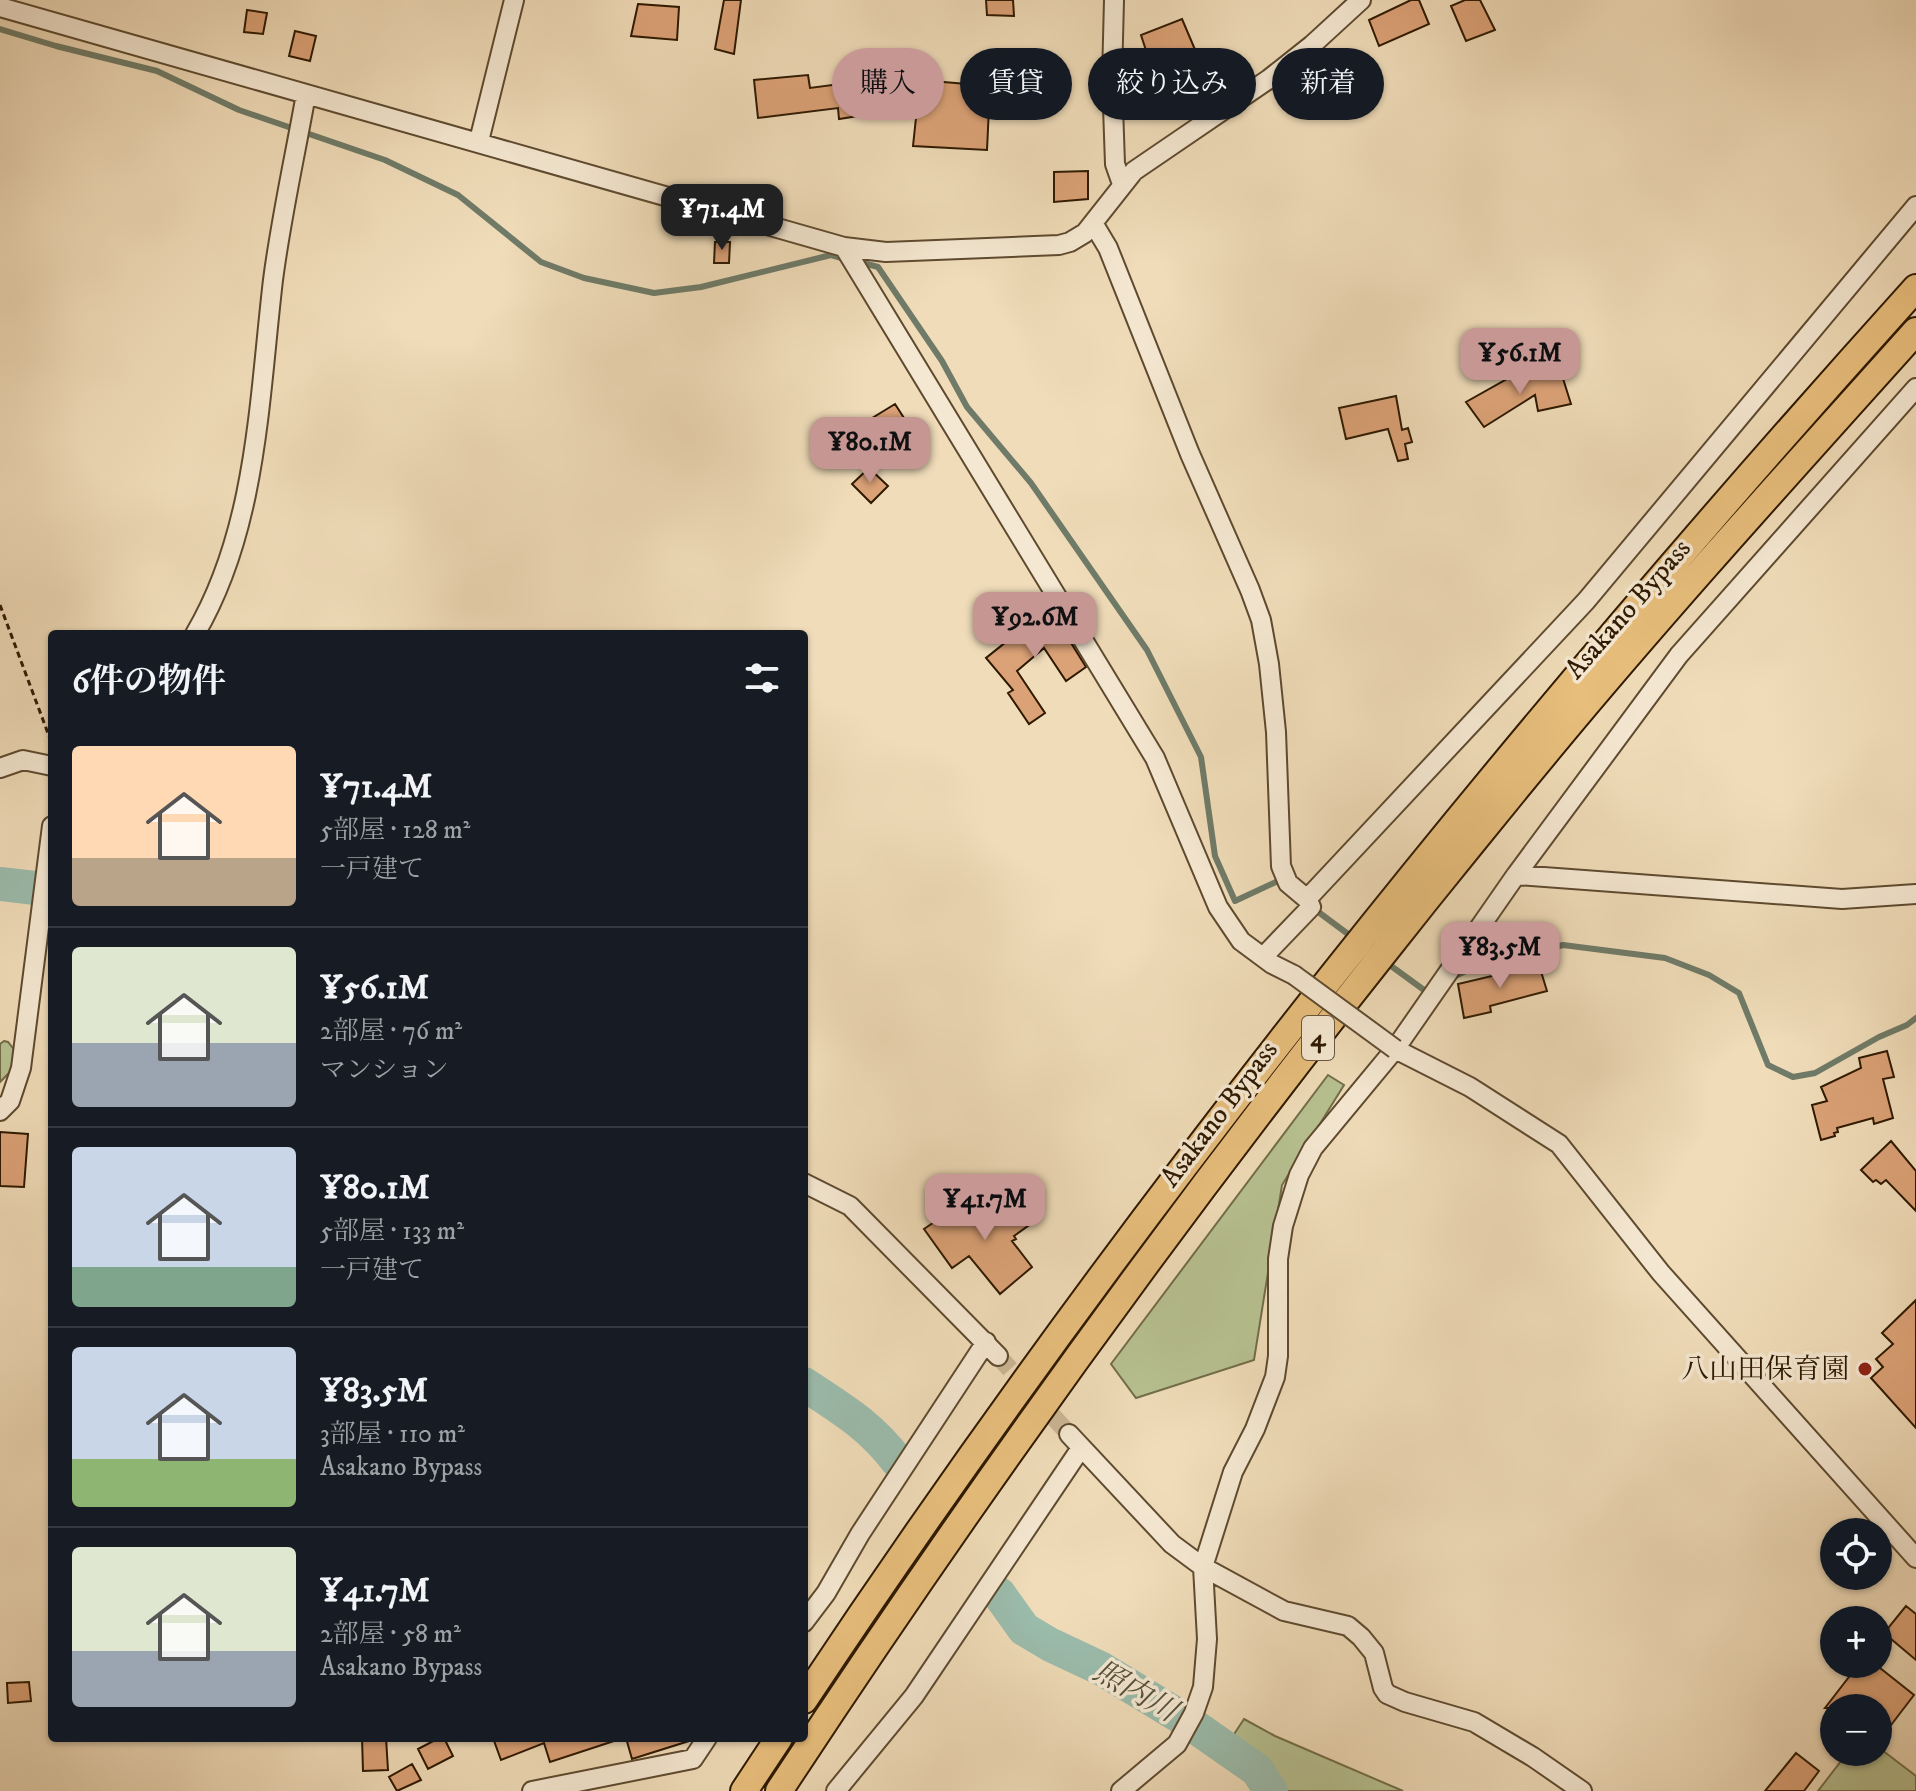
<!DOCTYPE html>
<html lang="ja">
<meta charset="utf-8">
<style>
body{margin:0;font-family:"IM FELL DW Pica","Noto Serif JP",serif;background:#242831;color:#f1f3f6;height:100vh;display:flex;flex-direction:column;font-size:30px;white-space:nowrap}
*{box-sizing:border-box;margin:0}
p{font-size:26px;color:#9ea1a6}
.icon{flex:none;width:44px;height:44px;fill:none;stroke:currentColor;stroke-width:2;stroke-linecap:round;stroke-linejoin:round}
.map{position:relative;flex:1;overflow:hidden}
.drawer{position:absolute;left:48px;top:630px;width:760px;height:1112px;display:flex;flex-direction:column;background:#171b24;border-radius:8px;box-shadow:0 2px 6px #0004}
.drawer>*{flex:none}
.top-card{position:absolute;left:832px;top:48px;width:760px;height:72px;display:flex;gap:16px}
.controls{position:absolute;left:1820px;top:1518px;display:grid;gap:16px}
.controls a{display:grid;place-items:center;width:72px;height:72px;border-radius:50%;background:#171b24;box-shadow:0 2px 6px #0004;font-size:40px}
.price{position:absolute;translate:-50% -68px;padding:0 18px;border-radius:16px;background:#c59692;color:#111;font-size:26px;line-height:52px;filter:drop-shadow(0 2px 4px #0008)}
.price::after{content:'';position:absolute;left:50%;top:48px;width:24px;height:18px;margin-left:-12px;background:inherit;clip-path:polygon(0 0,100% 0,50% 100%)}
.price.current{background:#222;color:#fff}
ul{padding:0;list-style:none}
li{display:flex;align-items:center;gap:24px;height:200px;padding:0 24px}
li+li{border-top:2px solid #363941}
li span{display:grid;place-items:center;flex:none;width:224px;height:160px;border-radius:8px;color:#555}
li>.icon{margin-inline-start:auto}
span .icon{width:96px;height:96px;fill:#fffc;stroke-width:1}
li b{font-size:34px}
h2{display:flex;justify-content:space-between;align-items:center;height:96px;padding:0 24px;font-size:34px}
.chip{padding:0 28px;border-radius:36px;background:#171b24;box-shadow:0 2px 6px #0004;font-size:28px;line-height:72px}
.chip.current{background:#c59692;color:#111}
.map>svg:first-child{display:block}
.green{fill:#b7c191;stroke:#726d49;stroke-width:2}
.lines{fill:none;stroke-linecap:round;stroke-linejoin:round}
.stream{stroke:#6f7b68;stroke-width:6}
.river{stroke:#9bbcac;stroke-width:34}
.building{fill:#dca277;stroke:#2e1901;stroke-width:2}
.minor-tunnel{stroke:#c9b594;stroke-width:18;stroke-dasharray:18 9;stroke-linecap:butt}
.minor-casing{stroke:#5e4a2f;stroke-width:22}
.highway-casing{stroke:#2e1901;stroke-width:30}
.path{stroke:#2e1901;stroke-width:3;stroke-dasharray:6 4;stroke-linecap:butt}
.minor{stroke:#f5e8d2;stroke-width:18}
.highway{stroke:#e8be7c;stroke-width:26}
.minor-bridge-casing{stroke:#5e4a2f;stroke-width:22;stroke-linecap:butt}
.minor-bridge{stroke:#f5e8d2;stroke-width:18}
.poi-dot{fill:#8f2418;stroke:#f5e8d2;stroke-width:3}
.labels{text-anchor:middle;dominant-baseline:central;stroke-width:7;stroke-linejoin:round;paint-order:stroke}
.shield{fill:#f5e8d2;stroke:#6a5740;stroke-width:2}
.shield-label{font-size:26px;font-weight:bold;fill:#2e1901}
.street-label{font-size:28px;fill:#2e1901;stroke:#f5e8d2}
.poi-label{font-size:28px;fill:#2e1901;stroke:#f5e8d2;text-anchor:end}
.water-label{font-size:30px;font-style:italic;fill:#54523d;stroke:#f5e8d2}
</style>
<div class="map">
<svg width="1916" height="1791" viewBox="0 0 1916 1791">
<rect width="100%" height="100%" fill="#f0dcb9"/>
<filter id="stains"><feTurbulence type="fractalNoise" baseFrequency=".0025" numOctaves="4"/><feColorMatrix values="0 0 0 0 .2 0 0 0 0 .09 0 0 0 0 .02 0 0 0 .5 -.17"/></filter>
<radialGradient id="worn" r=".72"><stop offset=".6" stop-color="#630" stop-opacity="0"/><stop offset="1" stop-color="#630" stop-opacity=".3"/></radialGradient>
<path class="green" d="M4,1041L8,1042L16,1052L12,1070L0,1082V1044Z
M1328,1075L1344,1085L1282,1185L1254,1360L1136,1398L1111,1364Z
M1244,1719L1275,1736L1403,1791H1262L1225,1748Z
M1878,1747L1916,1776V1791H1818L1848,1752H1878Z"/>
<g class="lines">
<path class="stream" d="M0,29L56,46L157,71L239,110L385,160L458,195L541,262L584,278L654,293L701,287L831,255L845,259
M860,262L878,267L942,361L967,407L1031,483L1147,650L1201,757L1215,856L1235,901L1278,881L1282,884
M1313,908L1352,937
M1387,963L1424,990L1430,988
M1451,978L1468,970L1563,945L1665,958L1709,975L1739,993L1768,1065L1793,1077L1815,1073L1879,1037L1907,1025L1916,1018"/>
<path class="river" d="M0,884L52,890
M804,1384C842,1409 870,1425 898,1462
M999,1594L1024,1629L1051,1645L1102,1669L1184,1719L1257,1770L1271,1791"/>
</g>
<path class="building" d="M724,0H741L734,54L715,49Z
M986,0H1013L1014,16L987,15Z
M1411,0H1419L1429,24L1379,46L1369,20Z
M1465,0H1480L1495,30L1466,41L1451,6Z
M638,4L679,7L677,40L631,36Z
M247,10L267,13L263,34L244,32Z
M1182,19L1199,59L1155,78L1141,35Z
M295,31L316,36L310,61L289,56Z
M808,75L810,88L894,77L896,110L839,119L838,108L758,118L754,80Z
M920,80L990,86L987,150L913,146Z
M1088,171V199L1054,202V172Z
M715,242H730L729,263H714Z
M1560,369L1571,404L1538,411L1535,395L1484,427L1466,402L1516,374L1519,380Z
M1396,396L1402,430L1408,428L1412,442L1405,444L1408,459L1398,461L1388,429L1346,439L1339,408Z
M895,404L913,432L883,452L864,423Z
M869,468L888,486L871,503L852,484Z
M1046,610L1063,630L1086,667L1066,681L1044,648L1017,671L1045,713L1029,724L1008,693L1013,690L986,658Z
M1539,965L1547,991L1490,1006L1491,1012L1464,1018L1458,984Z
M1887,1051L1894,1077L1883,1079L1893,1118L1874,1124L1873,1118L1837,1128L1838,1132L1834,1133L1835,1136L1821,1140L1812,1105L1827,1101L1821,1087L1861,1068L1859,1058Z
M0,1132L28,1134L24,1187L0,1186Z
M1891,1141L1916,1171V1211L1886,1180L1881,1184L1876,1180L1873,1182L1861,1170Z
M989,1200L999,1215L1021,1200L1035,1221L1014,1236L1016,1239L1012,1241L1032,1267L1000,1294L969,1256L952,1268L924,1229L949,1212L957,1223Z
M1916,1300V1428L1871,1378L1883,1367L1876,1359L1893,1344L1882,1333Z
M1906,1606L1916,1614V1660L1884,1633Z
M1859,1664H1875L1914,1695L1878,1742V1708H1825Z
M29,1682L31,1701L8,1703L7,1683Z
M362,1738H386L388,1770L363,1771Z
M439,1738H444L453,1756L428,1769L418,1749Z
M493,1738H614V1741L550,1762L544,1743L501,1760Z
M626,1738H688L689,1741L632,1759Z
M1796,1753L1819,1771L1804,1791H1765Z
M412,1764L421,1780L397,1791L389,1777Z"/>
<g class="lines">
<path class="minor-tunnel" d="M998,1356L1069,1434"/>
<g class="minor-casing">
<path id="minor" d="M1114,0L1112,78L1115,164L1122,184
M0,7L844,247L886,252L1059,245L1070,242L1085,233L1134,171L1269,79L1312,45L1361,0
M479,141L514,0
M1093,223L1108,248L1190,454L1250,590L1261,620L1269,664L1276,732L1281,866L1288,883L1307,899
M844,247L1155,758L1218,907L1241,941L1272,964L1294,975
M195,634C257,529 259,399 273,280C281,218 295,156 306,94
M0,768L23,760L52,766
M1516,875L1842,899L1916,894
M1263,957L1311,907L1307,899L1586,601L1916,206
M1395,1049L1470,1087L1559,1144L1661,1273L1916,1558
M0,1111L10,1101L21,1068L52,826
M804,1183L850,1206L998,1356
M1069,1434L1172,1544L1203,1567L1284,1611L1348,1626L1361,1637L1374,1653L1383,1688L1387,1694L1405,1702L1474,1722L1533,1757L1582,1791
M804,1622L826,1593L860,1534L986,1342
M532,1791L693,1759L707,1738
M836,1791L914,1696L1081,1448
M1121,1791L1177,1744L1194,1713L1203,1687L1207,1639L1203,1567L1233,1472L1255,1429L1275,1377L1278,1356V1259L1283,1226L1299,1175L1313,1148L1395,1049L1516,875L1679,655L1916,388"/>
</g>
<g class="highway-casing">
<path id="highway" d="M804,1700C1136,1200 1515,733 1916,288
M744,1791L779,1738
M779,1791C1017,1428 1276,1078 1553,744C1670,603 1794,467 1916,331"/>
</g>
<path class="path" d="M0,605L52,744"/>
<use href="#minor" class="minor"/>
<use href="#highway" class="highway"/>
<g class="minor-bridge-casing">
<path id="minor-bridge" d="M1294,975L1395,1049"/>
</g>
<use href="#minor-bridge" class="minor-bridge"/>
</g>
<circle class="poi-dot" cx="1865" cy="1369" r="8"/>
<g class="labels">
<rect class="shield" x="1302" y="1016" width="32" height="44" rx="6"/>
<g class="shield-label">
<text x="1318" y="1038">4</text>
</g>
<g class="street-label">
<text transform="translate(1628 609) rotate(-49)">Asakano Bypass</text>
<text transform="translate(1219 1114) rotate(-53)">Asakano Bypass</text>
</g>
<g class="poi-label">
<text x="1849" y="1369">八山田保育園</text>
</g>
<g class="water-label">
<text transform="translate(1135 1692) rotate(30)">照内川</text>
</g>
</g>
<rect width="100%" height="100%" filter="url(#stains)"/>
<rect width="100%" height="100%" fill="url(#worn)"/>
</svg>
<div class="controls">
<a><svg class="icon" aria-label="locate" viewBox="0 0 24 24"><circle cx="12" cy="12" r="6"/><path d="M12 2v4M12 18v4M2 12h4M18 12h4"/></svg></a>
<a>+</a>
<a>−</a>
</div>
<b class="price current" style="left:722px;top:252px">¥71.4M</b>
<b class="price" style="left:1520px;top:396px">¥56.1M</b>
<b class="price" style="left:870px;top:485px">¥80.1M</b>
<b class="price" style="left:1035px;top:660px">¥92.6M</b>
<b class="price" style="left:1500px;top:990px">¥83.5M</b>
<b class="price" style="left:985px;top:1242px">¥41.7M</b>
<div class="top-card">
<a class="chip current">購入</a>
<a class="chip">賃貸</a>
<a class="chip">絞り込み</a>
<a class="chip">新着</a>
</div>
<section class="drawer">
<h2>6件の物件<svg class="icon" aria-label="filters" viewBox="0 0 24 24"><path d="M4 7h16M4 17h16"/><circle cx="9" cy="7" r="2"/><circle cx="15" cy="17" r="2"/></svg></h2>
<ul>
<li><span style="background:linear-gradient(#ffd9b3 70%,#b9a48a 0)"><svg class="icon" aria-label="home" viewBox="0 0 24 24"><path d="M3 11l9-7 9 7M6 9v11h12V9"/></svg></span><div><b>¥71.4M</b><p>5部屋 · 128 m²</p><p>一戸建て</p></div></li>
<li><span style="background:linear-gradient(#dfe7d0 60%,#9aa5b1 0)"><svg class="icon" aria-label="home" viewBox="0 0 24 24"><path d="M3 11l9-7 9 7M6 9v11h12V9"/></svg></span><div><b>¥56.1M</b><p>2部屋 · 76 m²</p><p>マンション</p></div></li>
<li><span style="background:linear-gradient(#c9d6e8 75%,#7fa58c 0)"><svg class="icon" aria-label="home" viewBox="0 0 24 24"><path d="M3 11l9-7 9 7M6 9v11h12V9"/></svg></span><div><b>¥80.1M</b><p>5部屋 · 133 m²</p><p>一戸建て</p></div></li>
<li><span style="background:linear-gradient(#c9d6e8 70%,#8fb573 0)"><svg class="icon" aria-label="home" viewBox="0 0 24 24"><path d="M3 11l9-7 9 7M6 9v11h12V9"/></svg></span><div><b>¥83.5M</b><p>3部屋 · 110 m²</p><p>Asakano Bypass</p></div></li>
<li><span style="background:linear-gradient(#dfe7d0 65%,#9aa5b1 0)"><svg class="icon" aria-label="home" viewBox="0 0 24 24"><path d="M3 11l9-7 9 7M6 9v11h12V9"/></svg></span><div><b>¥41.7M</b><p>2部屋 · 58 m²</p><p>Asakano Bypass</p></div></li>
</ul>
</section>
</div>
